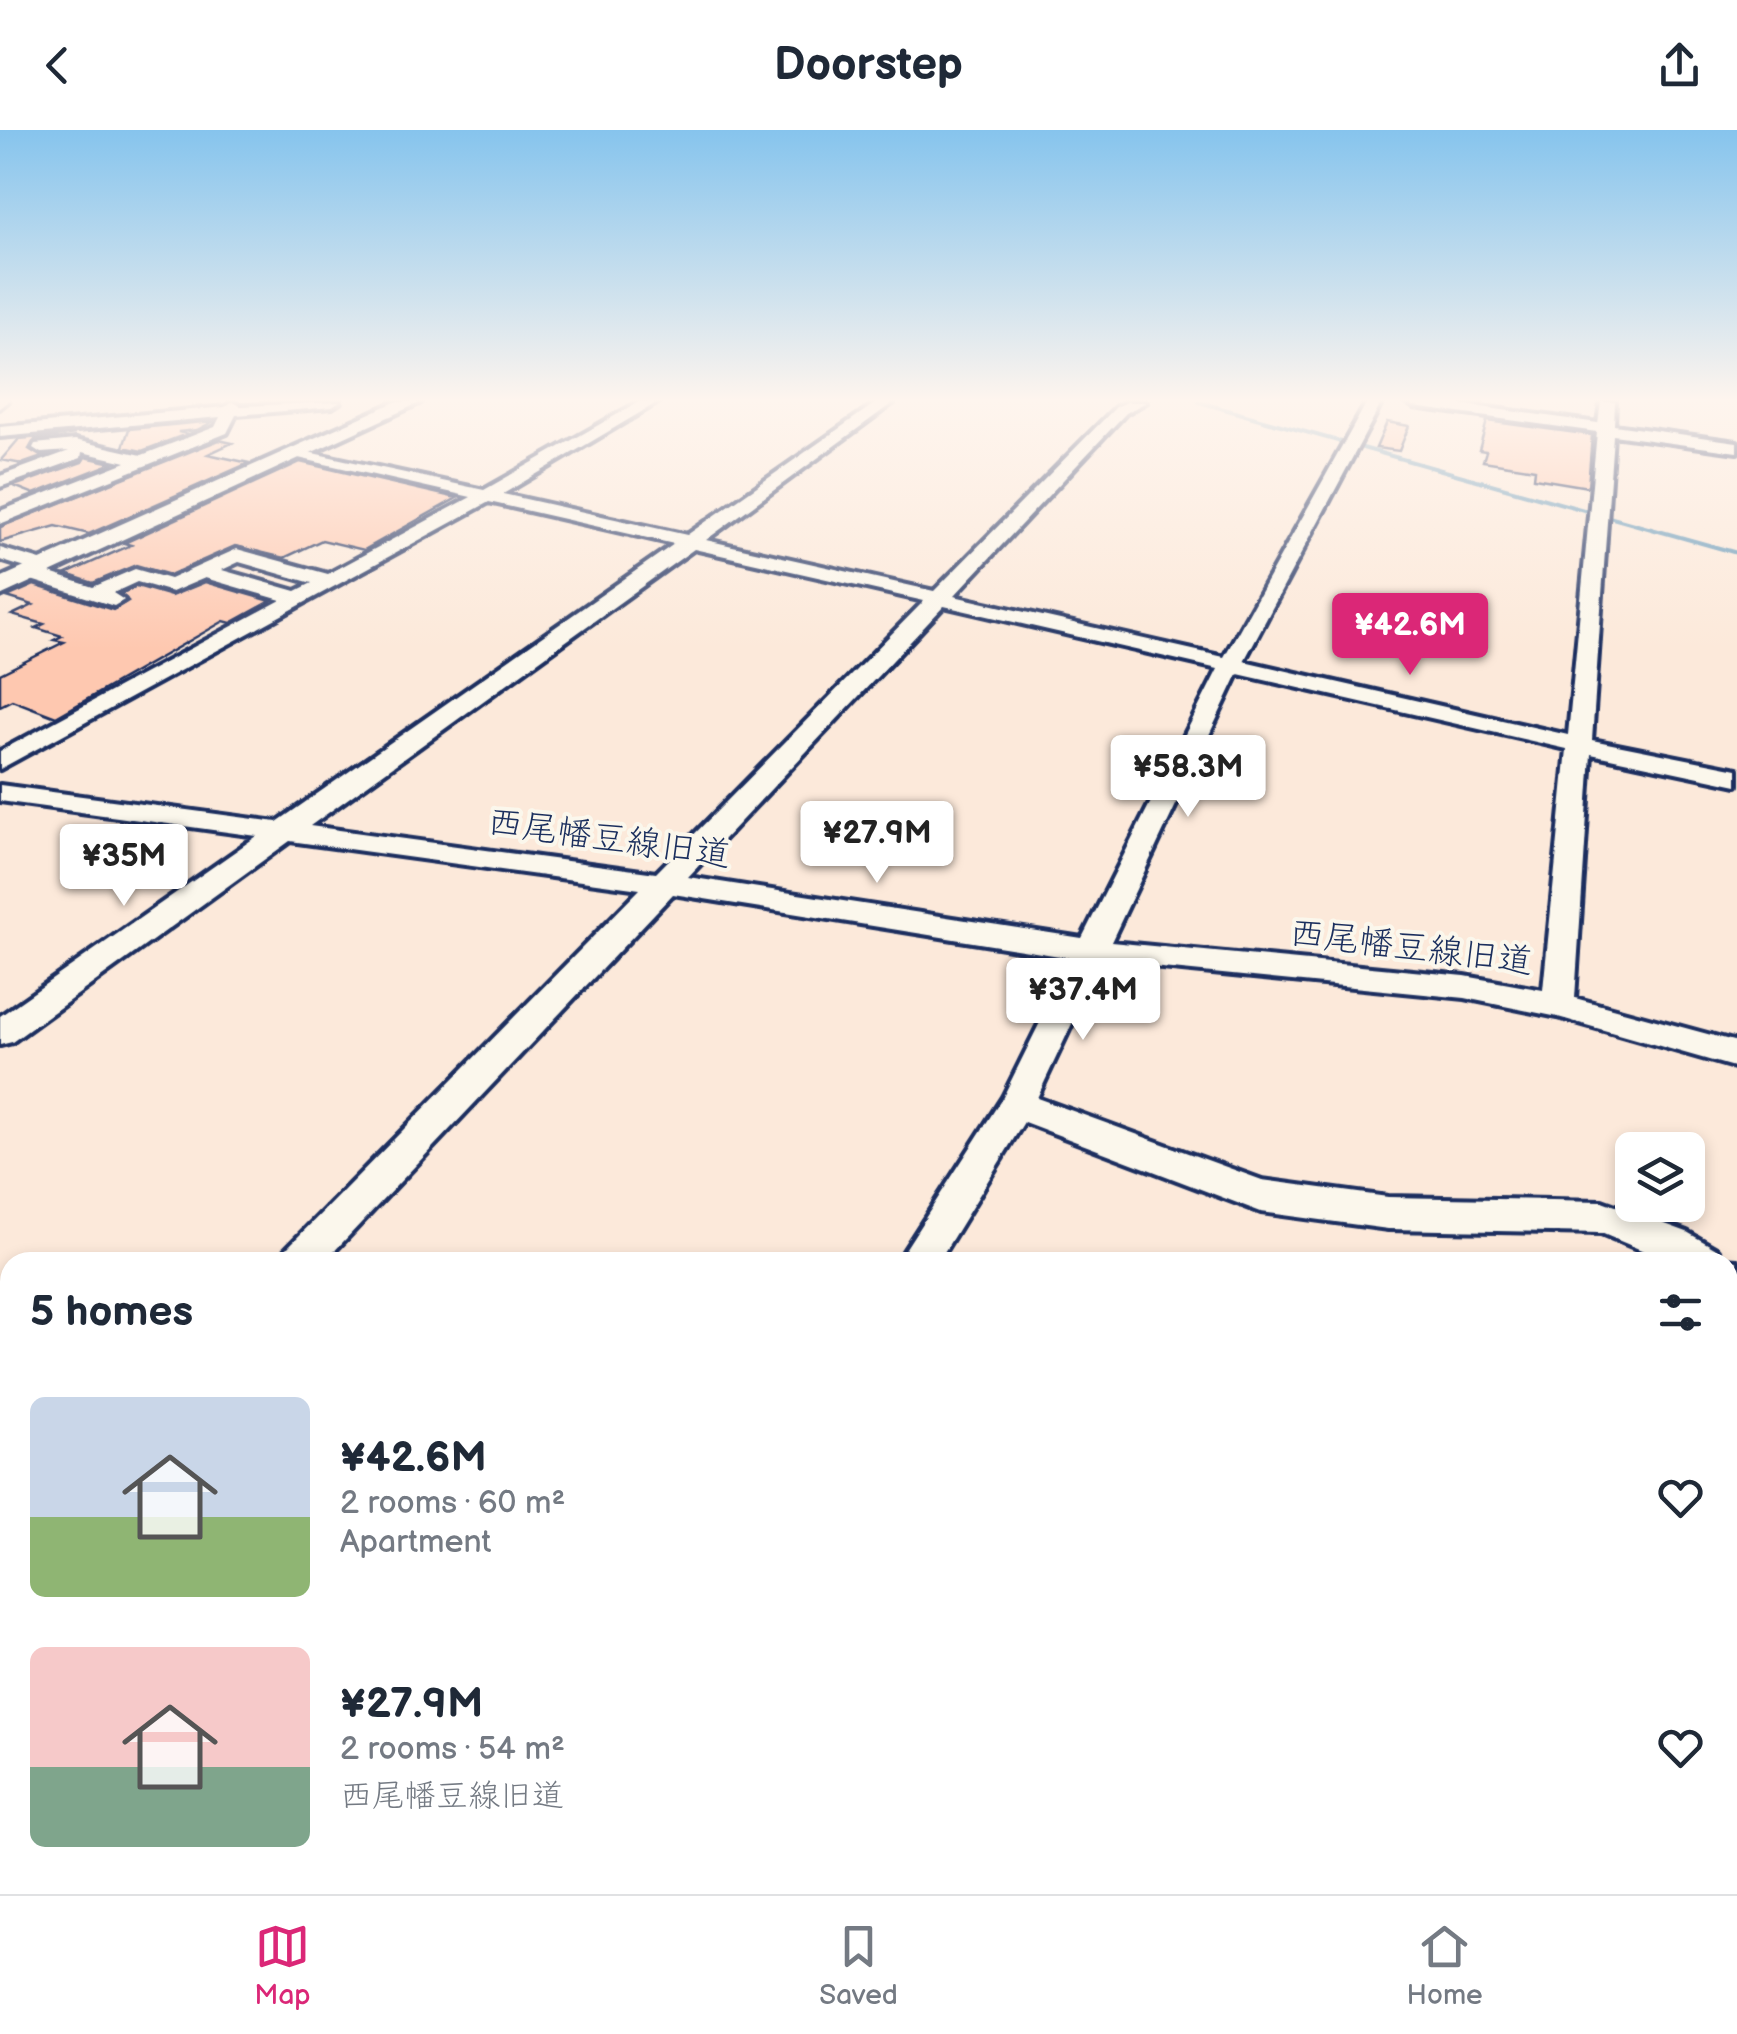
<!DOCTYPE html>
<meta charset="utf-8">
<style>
body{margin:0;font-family:"Balsamiq Sans","Klee One",sans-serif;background:#f2f2f3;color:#1f2937;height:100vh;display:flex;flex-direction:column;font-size:38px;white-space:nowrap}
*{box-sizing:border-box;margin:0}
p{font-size:32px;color:#747a83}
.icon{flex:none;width:55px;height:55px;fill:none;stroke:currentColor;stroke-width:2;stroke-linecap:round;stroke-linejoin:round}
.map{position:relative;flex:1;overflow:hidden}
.details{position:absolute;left:0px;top:1122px;width:1738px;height:642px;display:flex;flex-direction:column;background:#fff;border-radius:30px 30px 0 0;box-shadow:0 5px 15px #0003}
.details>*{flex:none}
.tools{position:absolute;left:1615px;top:1002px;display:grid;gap:20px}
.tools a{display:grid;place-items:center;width:90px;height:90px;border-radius:15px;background:#fff;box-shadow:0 5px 15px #0003;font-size:50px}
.price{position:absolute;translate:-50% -85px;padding:0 22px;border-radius:10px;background:#fff;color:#222;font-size:32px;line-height:65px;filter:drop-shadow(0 2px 5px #0008)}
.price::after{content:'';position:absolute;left:50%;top:60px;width:30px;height:22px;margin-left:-15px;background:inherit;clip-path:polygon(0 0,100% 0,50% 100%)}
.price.current{background:#db2777;color:#fff}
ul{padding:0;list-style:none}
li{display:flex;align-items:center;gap:30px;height:250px;padding:0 30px}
li span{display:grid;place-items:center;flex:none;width:280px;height:200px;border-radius:15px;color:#555}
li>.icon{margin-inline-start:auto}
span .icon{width:120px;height:120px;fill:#fffc;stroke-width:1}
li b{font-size:42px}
h2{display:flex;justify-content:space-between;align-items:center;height:120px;padding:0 30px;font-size:42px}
header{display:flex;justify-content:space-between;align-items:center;height:130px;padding:0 30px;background:#fff;font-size:45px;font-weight:700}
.dock{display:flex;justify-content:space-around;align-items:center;height:140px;border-top:2px solid #e0e1e3;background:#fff;font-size:28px;color:#747a83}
.dock a{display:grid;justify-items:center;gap:5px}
.dock .current{color:#db2777}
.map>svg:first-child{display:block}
.green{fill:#b1de9d;stroke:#66867e;stroke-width:2.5}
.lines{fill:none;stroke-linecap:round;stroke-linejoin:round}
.stream{stroke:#6397b8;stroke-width:4}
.building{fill:#fec8b0;stroke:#1b2f5e;stroke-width:2.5}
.minor-casing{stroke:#1b2f5e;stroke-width:8}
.major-casing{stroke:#1b2f5e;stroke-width:8}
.minor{fill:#fbf7ec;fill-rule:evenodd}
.major{fill:#fbf7ec;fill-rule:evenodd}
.rail{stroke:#1b2f5e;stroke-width:4}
.labels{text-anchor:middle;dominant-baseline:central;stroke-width:8;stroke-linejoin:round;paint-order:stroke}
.street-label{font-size:35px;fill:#1b2f5e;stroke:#fbf7ec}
</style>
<header><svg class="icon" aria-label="back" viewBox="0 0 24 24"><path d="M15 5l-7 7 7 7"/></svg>Doorstep<svg class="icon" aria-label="share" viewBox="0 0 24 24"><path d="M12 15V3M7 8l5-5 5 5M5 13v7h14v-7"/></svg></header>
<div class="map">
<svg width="1737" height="1764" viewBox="0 0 1737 1764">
<rect width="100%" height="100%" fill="#fce9da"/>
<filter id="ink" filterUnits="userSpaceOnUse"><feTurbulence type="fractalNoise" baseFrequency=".01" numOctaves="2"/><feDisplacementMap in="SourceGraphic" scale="20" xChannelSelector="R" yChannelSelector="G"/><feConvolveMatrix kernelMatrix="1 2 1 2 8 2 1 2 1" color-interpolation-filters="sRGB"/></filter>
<g filter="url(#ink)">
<path class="green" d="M606,1755H1701L1720,1764H602Z"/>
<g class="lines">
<path class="stream" d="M1199,272L1737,423"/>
</g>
<path class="building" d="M214,291L197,300L178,302L187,304L142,321L123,317L129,299Z
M1487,291L1592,305L1588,357L1534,348L1535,339L1483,331L1486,321L1479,320Z
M1387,292L1409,296L1399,321L1376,318Z
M75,304L35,310L29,319L42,327L22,334L1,330L19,309Z
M219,310L232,313L208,324L249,333L89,404L56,396L0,412V397Z
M85,327L113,333L34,364L14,356L82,332Z
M300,332L457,368L364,420L322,410L284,428L235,416L170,445L136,435L93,453L66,444L131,415L124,413Z
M205,452L271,471L231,493L224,491L56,587L12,570L0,576V544L64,512L54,510L62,506L36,498L44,494L12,485L33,475L7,467L34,455L113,480L128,471L121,464L137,456L171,466Z"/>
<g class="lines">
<g class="minor-casing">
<path id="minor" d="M232,272L240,276L340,272L332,277L236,285L227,303L0,394V381L126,332L82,322L81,328L0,357V346L69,321L41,323L33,318L35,314L75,310L142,325L215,297L220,287L0,307V297L225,277Z
M639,272H658L503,364L687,405L877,272H894L706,410L934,461L1116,277L1127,272H1146L1126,283L954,466L1224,527L1367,272H1382L1244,531L1568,605L1597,302L1414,277L1406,272H1445L1598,293L1601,272H1615L1614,295L1737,312V322L1613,305L1592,610L1737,639V655L1591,624L1575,868L1737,912V938L1558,887L1465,868L1101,832L1037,968L1262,1050L1388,1067L1602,1071L1687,1102L1718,1120L1723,1130L1737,1131V1170L1728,1167V1132H1670L1601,1103L1388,1099L1261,1082L1024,992L938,1132H897L1003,967L1072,828L673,764L324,1132H279L285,1120L640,759L290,711L12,912L0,915V886L257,706L0,671V655L277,692L674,414L489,372L0,639V621L281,470L205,448L172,462L137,452L113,463L124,470L114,476L25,448L22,444L29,439L0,430V418L54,434L57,438L50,443L93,457L135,439L170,449L237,419L328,444L471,367L294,327V319L484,360ZM694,419L924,471L656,743L310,696ZM239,432L312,453L296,461L222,440ZM944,476L1218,539L1082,808L688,747ZM1238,544L1567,619L1543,860L1465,846L1111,812Z
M10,1410V1464L0,1468V1414Z
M577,1755H635L631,1764H573Z"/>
</g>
<g class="major-casing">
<path id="major" d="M395,272H421L0,466V448Z"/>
</g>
<use href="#minor" class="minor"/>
<use href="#major" class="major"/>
<path class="rail" d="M0,280L10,272"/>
</g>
</g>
<linearGradient id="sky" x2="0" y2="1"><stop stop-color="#86c4ed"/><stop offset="0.52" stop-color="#fef5ee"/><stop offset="1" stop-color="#fef5ee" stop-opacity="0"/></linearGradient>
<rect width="1737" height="519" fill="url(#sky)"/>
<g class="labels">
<g class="street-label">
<text transform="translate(609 709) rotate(8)">西尾幡豆線旧道</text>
<text transform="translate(1411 818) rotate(7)">西尾幡豆線旧道</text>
</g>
</g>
</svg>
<div class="tools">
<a><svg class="icon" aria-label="layers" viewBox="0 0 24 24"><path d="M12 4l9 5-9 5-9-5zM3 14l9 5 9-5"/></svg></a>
</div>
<b class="price current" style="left:1410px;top:548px">¥42.6M</b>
<b class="price" style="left:1188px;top:690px">¥58.3M</b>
<b class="price" style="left:877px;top:756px">¥27.9M</b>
<b class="price" style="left:124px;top:779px">¥35M</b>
<b class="price" style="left:1083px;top:913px">¥37.4M</b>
<section class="details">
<h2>5 homes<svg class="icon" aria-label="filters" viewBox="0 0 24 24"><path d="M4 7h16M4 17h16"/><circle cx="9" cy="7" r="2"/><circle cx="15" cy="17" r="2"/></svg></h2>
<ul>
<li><span style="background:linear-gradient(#c9d6e8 60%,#8fb573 0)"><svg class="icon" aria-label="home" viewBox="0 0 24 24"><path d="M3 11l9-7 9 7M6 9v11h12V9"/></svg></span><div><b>¥42.6M</b><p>2 rooms · 60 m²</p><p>Apartment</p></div><svg class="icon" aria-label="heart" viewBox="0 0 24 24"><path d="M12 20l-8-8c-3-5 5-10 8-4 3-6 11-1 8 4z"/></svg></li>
<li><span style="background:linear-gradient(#f6c9c9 60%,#7fa58c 0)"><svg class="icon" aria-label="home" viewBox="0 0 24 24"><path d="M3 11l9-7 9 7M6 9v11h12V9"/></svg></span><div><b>¥27.9M</b><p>2 rooms · 54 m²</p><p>西尾幡豆線旧道</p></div><svg class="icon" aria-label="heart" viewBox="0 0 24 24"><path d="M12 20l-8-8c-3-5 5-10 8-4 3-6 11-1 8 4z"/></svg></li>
</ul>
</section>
</div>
<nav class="dock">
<a class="current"><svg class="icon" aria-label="map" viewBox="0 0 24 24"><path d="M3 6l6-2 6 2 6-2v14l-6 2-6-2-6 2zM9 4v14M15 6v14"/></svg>Map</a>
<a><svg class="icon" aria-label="saved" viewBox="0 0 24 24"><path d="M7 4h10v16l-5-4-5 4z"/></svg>Saved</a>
<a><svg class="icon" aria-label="home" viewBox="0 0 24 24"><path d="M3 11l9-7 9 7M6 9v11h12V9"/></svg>Home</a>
</nav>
